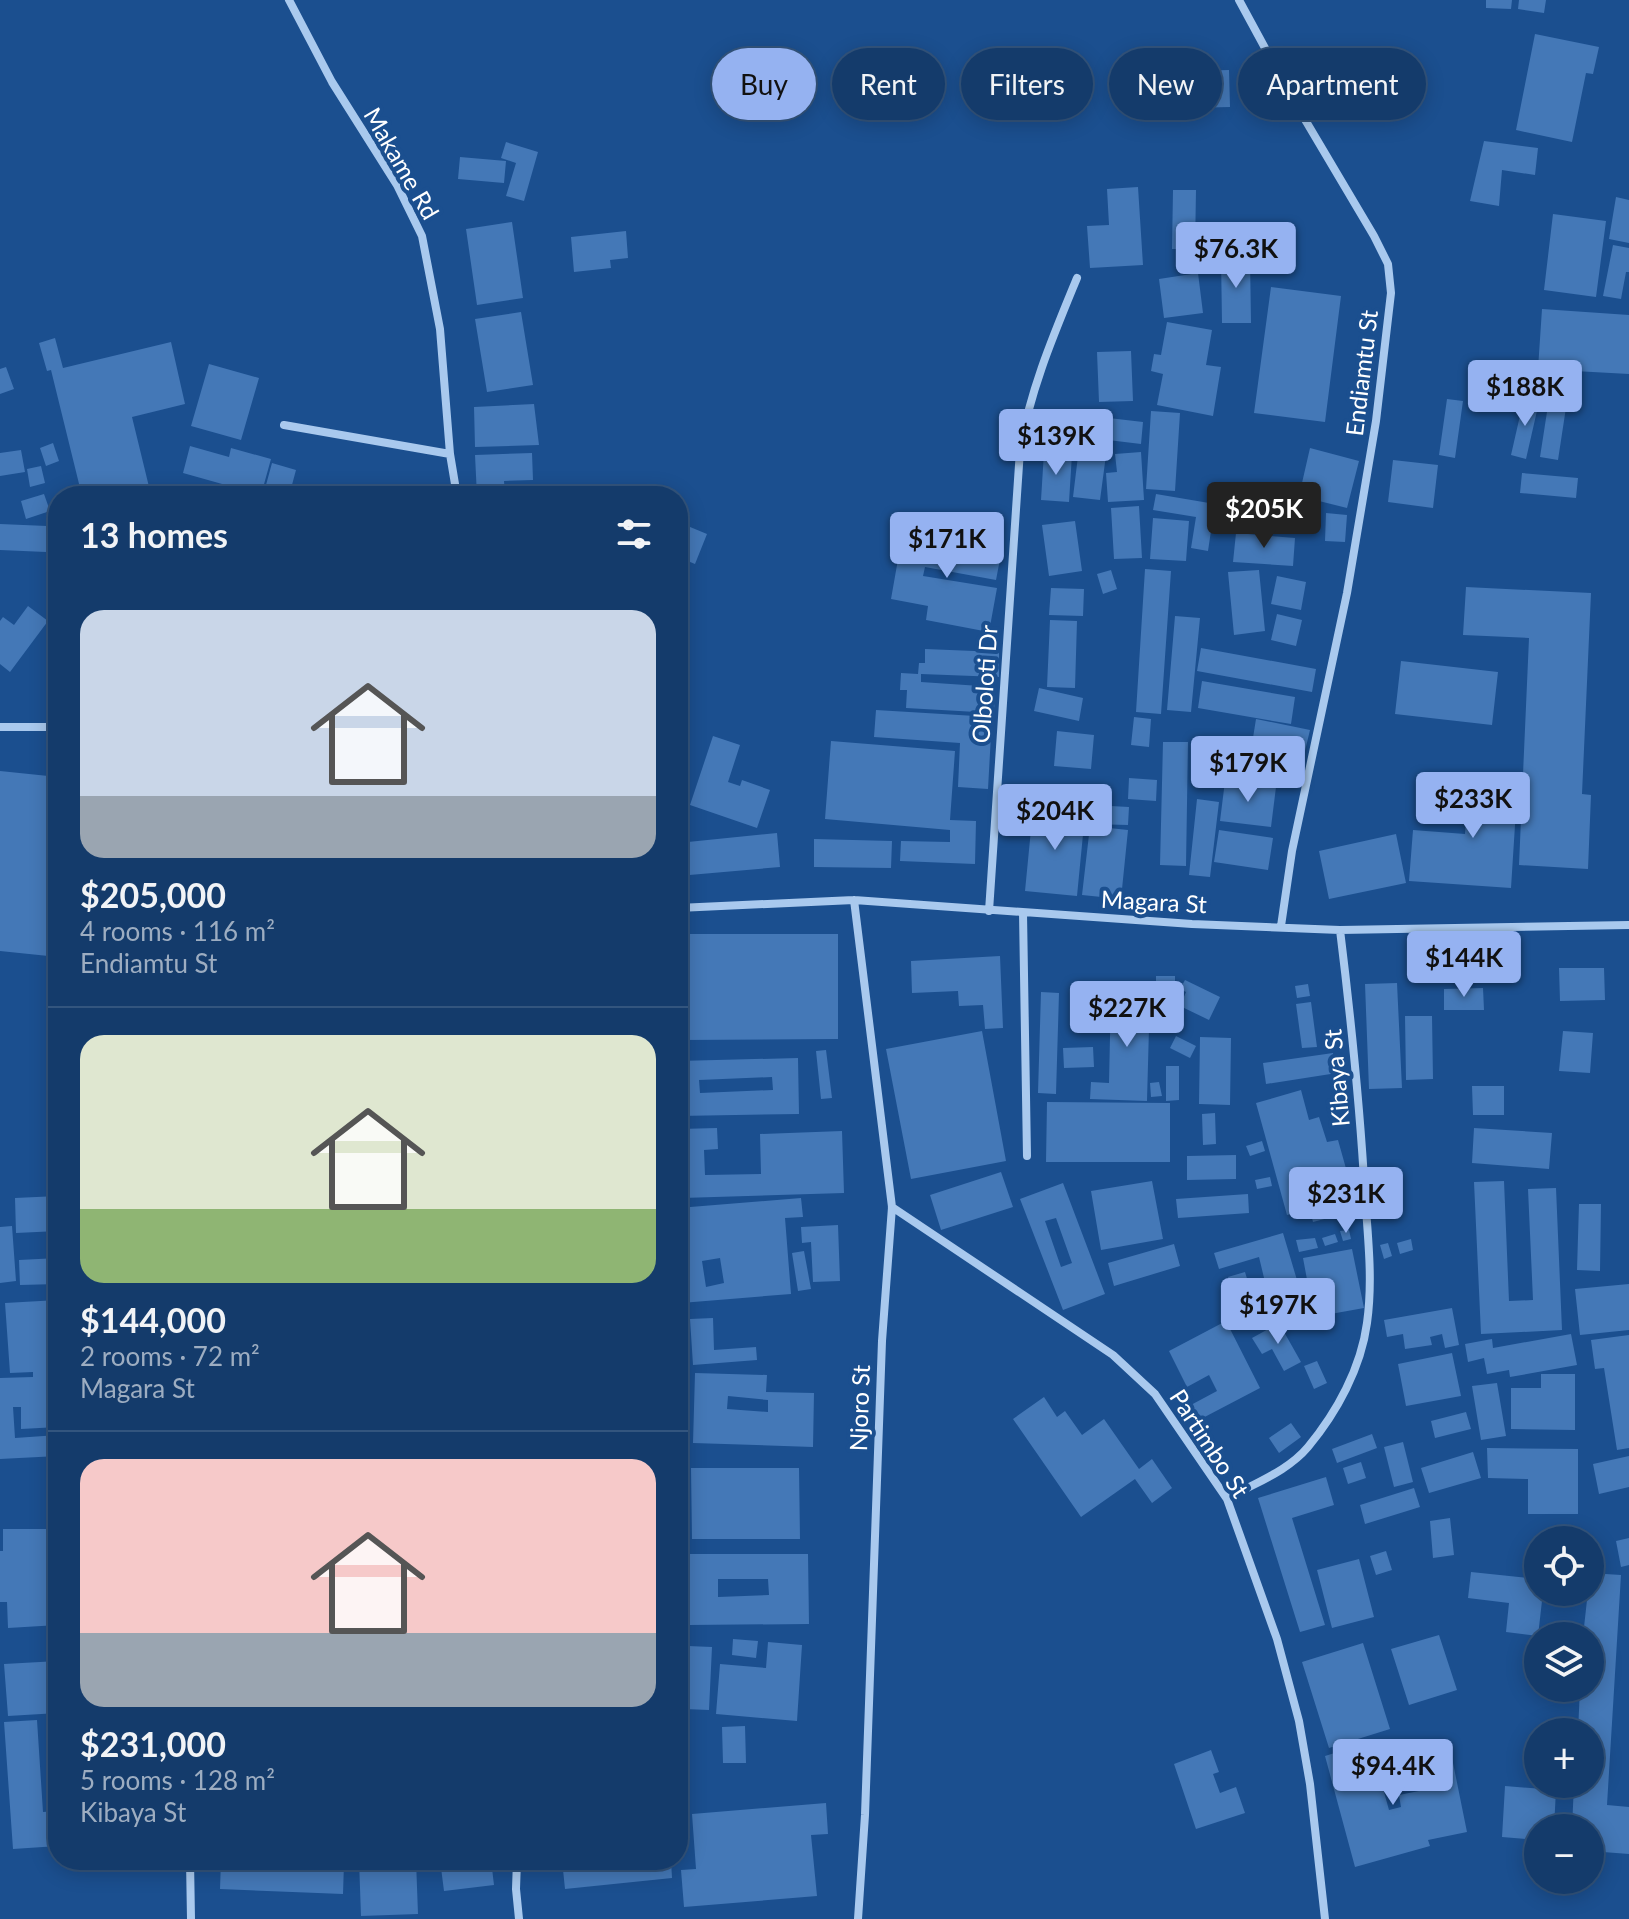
<!DOCTYPE html>
<meta charset="utf-8">
<style>
body{margin:0;font-family:Lato,sans-serif;background:#214673;color:#f1f3f6;height:100vh;display:flex;flex-direction:column;font-size:30px;white-space:nowrap}
*{box-sizing:border-box;margin:0}
p{font-size:26px;color:#9dadc1}
.icon{flex:none;width:44px;height:44px;fill:none;stroke:currentColor;stroke-width:2;stroke-linecap:round;stroke-linejoin:round}
.map{position:relative;flex:1;overflow:hidden}
.drawer{position:absolute;left:48px;top:486px;width:640px;height:1384px;display:flex;flex-direction:column;background:#143b6b;border-radius:32px;box-shadow:0 4px 20px #0003,0 0 0 2px #33557e}
.drawer>*{flex:none}
.guide{position:absolute;left:712px;top:48px;width:760px;height:72px;display:flex;gap:16px}
.tools{position:absolute;left:1524px;top:1526px;display:grid;gap:16px}
.tools a{display:grid;place-items:center;width:80px;height:80px;border-radius:50%;background:#143b6b;box-shadow:0 4px 20px #0003,0 0 0 2px #33557e;font-size:40px}
.price{position:absolute;translate:-50% -68px;padding:0 18px;border-radius:8px;background:#95b2f1;color:#111;font-size:26px;line-height:52px;filter:drop-shadow(0 2px 4px #0008)}
.price::after{content:'';position:absolute;left:50%;top:48px;width:24px;height:18px;margin-left:-12px;background:inherit;clip-path:polygon(0 0,100% 0,50% 100%)}
.price.on{background:#222;color:#fff}
ul{padding:0;list-style:none}
li{display:grid;align-content:center;gap:16px;height:424px;padding:0 32px}
li+li{border-top:2px solid #33557e}
li span{display:grid;place-items:center;height:248px;border-radius:24px;color:#555}
li>.icon{margin-inline-start:auto}
span .icon{width:144px;height:144px;fill:#fffc;stroke-width:1}
li b{font-size:34px}
h2{display:flex;justify-content:space-between;align-items:center;height:96px;padding:0 32px;font-size:34px}
.pill{padding:0 28px;border-radius:36px;background:#143b6b;box-shadow:0 4px 20px #0003,0 0 0 2px #33557e;font-size:28px;line-height:72px}
.pill.on{background:#95b2f1;color:#111}
.map>svg:first-child{display:block}
.building{fill:#4478b7;fill-rule:evenodd}
.lines{fill:none;stroke-linecap:round;stroke-linejoin:round}
.street{stroke:#a9c9ee;stroke-width:8}
.labels{text-anchor:middle;dominant-baseline:central;stroke-width:8;stroke-linejoin:round;paint-order:stroke}
.street-label{font-size:24px;fill:#fff;stroke:#1b4f8f}
</style>
<div class="map">
<svg width="1629" height="1919" viewBox="0 0 1629 1919">
<rect width="100%" height="100%" fill="#1b4f8f"/>
<path class="building" d="M1486,0H1512L1511,9L1486,8Z
M1519,0H1546L1544,13L1518,9Z
M1535,34L1599,47L1593,74L1586,73L1572,142L1516,130Z
M1229,70L1230,107L1148,109L1146,72Z
M1484,141L1538,148L1535,175L1502,170L1499,206L1470,201Z
M506,142L538,152L524,201L506,196L516,163L501,158Z
M460,157L506,161L504,183L458,179Z
M1138,187L1143,265L1090,268L1087,226L1109,225L1107,189Z
M1173,190H1196L1195,249H1172Z
M1616,197L1629,200V243L1609,239Z
M1553,214L1606,221L1596,297L1544,290Z
M512,222L523,298L477,305L466,229Z
M626,231L628,258L610,260L611,268L574,272L571,237Z
M1613,245L1629,248V272H1626L1621,299L1603,296Z
M1221,258H1250L1251,323H1222Z
M1198,273L1203,313L1164,318L1159,279Z
M1271,287L1341,296L1325,422L1254,413Z
M1542,309L1629,315V374L1538,369Z
M521,312L533,385L487,392L475,319Z
M1167,322L1212,330L1206,365L1221,367L1213,416L1157,405L1163,374L1151,371L1154,354L1161,355Z
M55,338L63,368L171,342L185,404L132,417L151,495L82,496L51,370L47,371L39,343Z
M1131,351L1133,401L1099,402L1097,352Z
M209,364L259,378L241,440L191,426Z
M6,367L14,389L0,394V369Z
M1524,398L1539,402L1526,459L1511,455Z
M1447,399L1463,401L1455,458L1439,455Z
M1549,399L1567,401L1558,460L1540,457Z
M534,404L539,445L475,447L474,407Z
M1151,411L1180,413L1175,491L1146,489Z
M1083,415L1143,422L1141,444L1108,440L1100,500L1073,497Z
M53,443L59,461L46,466L40,448Z
M190,446L229,457L231,448L271,459L261,495L183,473Z
M1310,448L1359,461L1347,508L1299,496Z
M21,450L25,472L0,476V453Z
M1044,452L1072,454L1069,502L1041,500Z
M1141,452L1144,500L1108,502L1106,473L1117,472L1115,454Z
M532,453L533,480L504,481L505,496H477L475,455Z
M1393,460L1438,465L1433,508L1388,502Z
M272,463L296,470L289,496H263Z
M41,466L45,483L30,487L27,469Z
M1522,473L1578,478L1576,498L1520,493Z
M44,494L50,511L26,519L21,501Z
M1156,494L1215,504L1208,551L1191,548L1196,517L1153,510Z
M1139,506L1142,558L1114,559L1111,508Z
M1326,513L1347,515L1345,542L1325,541Z
M1153,518L1189,521L1186,561L1150,559Z
M1075,521L1082,571L1049,576L1042,525Z
M678,522L707,534L695,564L678,557Z
M0,524L47,526L46,552L0,550Z
M903,531L1002,549L996,580L925,567L923,576L997,588L989,632L926,620L928,606L891,599Z
M1236,533L1295,538L1293,566L1233,562Z
M1145,569L1171,571L1161,714L1136,712Z
M1111,570L1117,589L1103,594L1097,574Z
M1259,570L1265,631L1234,635L1228,572Z
M1277,576L1306,582L1301,610L1271,604Z
M1466,587L1591,593L1582,794L1591,795L1588,869L1519,865L1529,638L1463,635Z
M1051,588L1084,589L1083,616L1049,615Z
M28,606L48,621L10,672L0,664V621L3,617L14,625Z
M1277,614L1302,620L1296,646L1271,640Z
M1175,616L1200,618L1191,712L1167,710Z
M1050,620L1077,621L1075,688L1047,687Z
M1201,648L1316,669L1312,692L1197,671Z
M925,649L999,652V677L921,674V682L995,687L994,713L906,708L907,690H900L901,673L918,674L919,663H925Z
M1401,661L1498,672L1492,725L1395,714Z
M1202,681L1295,697L1291,724L1198,708Z
M1039,688L1083,698L1079,721L1034,711Z
M876,710L992,717L988,789L958,787L960,743L874,737Z
M1134,717L1151,719L1149,747L1131,745Z
M1256,719L1310,730L1304,755L1252,744Z
M1057,731L1094,735L1091,769L1054,766Z
M713,736L740,745L728,782L740,786L742,780L770,790L757,828L690,805Z
M831,741L955,751L950,820L976,821L975,864L900,861L901,841L950,842V830L825,819Z
M1163,742H1188L1186,866L1160,865Z
M0,771L58,777V957L0,951Z
M1469,774L1518,778L1511,888L1409,881L1413,830L1465,834Z
M1129,778L1157,780L1156,801L1128,799Z
M1225,781L1276,787L1271,827L1220,821Z
M1197,799L1219,802L1210,877L1189,875Z
M1092,805L1129,807L1128,825L1091,824Z
M1033,809L1085,814L1077,896L1025,891Z
M1090,826L1128,830L1121,899L1082,895Z
M1219,830L1273,838L1268,870L1214,862Z
M777,833L780,867L678,876V843Z
M1396,834L1406,883L1329,899L1319,851Z
M814,839L892,841L891,868L814,867Z
M680,934H838V1039L681,1040Z
M1000,956L1003,1028L985,1029L983,1005L959,1006L958,991L912,993L911,961Z
M1559,968H1604L1605,1000L1560,1001Z
M1156,976H1175V996H1156Z
M1185,980L1220,997L1209,1020L1180,1006L1186,992L1180,989Z
M1397,983L1402,1088L1369,1089L1365,984Z
M1308,984L1310,996L1297,998L1295,986Z
M1483,988L1484,1010H1444V989Z
M1111,991L1150,992L1147,1101L1090,1099L1091,1082L1109,1083Z
M1041,992L1059,993L1056,1094L1038,1093Z
M1311,1002L1317,1047L1302,1048L1296,1004Z
M1405,1016H1432L1433,1079L1406,1080Z
M982,1031L1006,1161L911,1179L886,1049Z
M1563,1031L1593,1033L1590,1073L1559,1071Z
M1176,1036L1196,1046L1190,1058L1170,1048Z
M1200,1037L1231,1038L1230,1105L1199,1104Z
M1093,1047L1094,1067L1064,1068L1063,1048Z
M826,1050L832,1098L821,1099L816,1051Z
M1333,1053L1337,1073L1266,1084L1263,1063Z
M798,1058L799,1114L678,1116V1061ZM772,1077L773,1090L700,1093L699,1080Z
M1166,1066H1179V1100L1166,1101Z
M1159,1082L1162,1096L1151,1097L1150,1083Z
M1472,1086H1504V1115H1473Z
M1301,1090L1309,1120L1319,1117L1327,1142L1338,1140L1354,1197L1287,1215L1256,1103Z
M1047,1102L1170,1103V1162H1046Z
M1215,1113L1216,1144L1203,1145L1202,1114Z
M717,1128L718,1149L704,1150L705,1175L761,1174L760,1134L842,1131L844,1193L682,1198L680,1129Z
M1474,1128L1552,1133L1549,1169L1472,1163Z
M1262,1141L1265,1151L1250,1156L1246,1146Z
M1236,1155V1179L1187,1180V1156Z
M1001,1172L1013,1207L941,1230L930,1195Z
M1270,1177L1272,1186L1257,1189L1255,1180Z
M1152,1181L1163,1239L1101,1250L1091,1191Z
M1504,1181L1509,1301L1533,1300L1528,1189L1556,1188L1562,1330L1481,1334L1474,1182Z
M1063,1183L1105,1294L1063,1310L1020,1199ZM1056,1218L1072,1263L1061,1267L1045,1221Z
M1248,1194L1249,1213L1178,1218L1176,1199Z
M58,1196V1231L16,1233L15,1198Z
M801,1198L803,1217L785,1218L791,1294L681,1303L678,1208ZM720,1258L724,1283L706,1287L702,1261Z
M1579,1204H1601L1600,1271L1577,1270Z
M1326,1210L1328,1218L1313,1222L1311,1214Z
M838,1225L840,1281L813,1282L811,1242L802,1243L801,1227Z
M12,1226L16,1281L0,1283V1227Z
M1349,1230L1351,1239L1343,1241L1340,1231Z
M1283,1233L1305,1307L1242,1326L1228,1277L1245,1272L1255,1305L1285,1296L1279,1278L1265,1282L1259,1257L1219,1269L1214,1253Z
M1335,1234L1338,1242L1325,1246L1322,1238Z
M1315,1238L1318,1248L1299,1252L1296,1240Z
M1411,1239L1413,1250L1400,1254L1397,1243Z
M1388,1243L1392,1256L1384,1259L1380,1245Z
M1174,1244L1180,1266L1114,1286L1108,1263Z
M1352,1249L1364,1308L1314,1317L1303,1258Z
M804,1251L811,1289L798,1291L792,1253Z
M58,1258V1284L20,1285L19,1260Z
M1629,1284V1330L1580,1335L1575,1289Z
M58,1300V1333H50L52,1360L58,1361V1427L21,1429V1407H13L15,1438L58,1435V1456L0,1459V1378L33,1377V1372L10,1373L5,1303Z
M1452,1308L1459,1345L1445,1348L1442,1334L1430,1337L1432,1345L1405,1349L1403,1334L1387,1337L1384,1320Z
M713,1318L714,1350L756,1347L757,1360L693,1365L690,1319Z
M1226,1321L1260,1388L1197,1421L1189,1406L1217,1391L1209,1375L1187,1387L1169,1351Z
M1279,1323L1301,1362L1284,1371L1272,1349L1262,1354L1252,1338Z
M1571,1334L1577,1365L1510,1377L1509,1370L1487,1374L1484,1358L1468,1362L1465,1344L1492,1339L1493,1348Z
M1629,1335V1448L1617,1450L1604,1368L1595,1369L1591,1340Z
M1452,1353L1461,1396L1406,1406L1398,1364Z
M1317,1361L1327,1383L1314,1389L1304,1366Z
M695,1373L767,1375L766,1392L814,1393L813,1447L693,1443ZM728,1396L768,1400V1412L727,1409Z
M1541,1374H1575V1430L1511,1429V1388H1541Z
M1497,1383L1506,1436L1481,1440L1472,1386Z
M1044,1397L1057,1417L1065,1411L1082,1435L1104,1419L1139,1469L1152,1459L1172,1488L1152,1503L1135,1479L1081,1517L1013,1419Z
M1466,1412L1471,1429L1435,1438L1431,1421Z
M1291,1423L1301,1437L1279,1453L1269,1438Z
M1372,1434L1377,1448L1337,1463L1332,1449Z
M1403,1442L1413,1482L1394,1487L1384,1447Z
M1487,1448L1578,1449V1514H1528V1479L1488,1478Z
M1473,1452L1481,1478L1429,1493L1421,1468Z
M1629,1456V1487L1599,1494L1593,1464Z
M1361,1462L1366,1478L1348,1484L1343,1468Z
M691,1468H799L800,1539H692Z
M1326,1477L1334,1505L1292,1518L1325,1625L1300,1632L1258,1498Z
M1414,1488L1420,1507L1365,1524L1360,1505Z
M1450,1518L1454,1555L1433,1558L1430,1521Z
M3,1529H58V1625L8,1628L7,1602H0V1551H3Z
M1629,1538V1565L1621,1567L1616,1541Z
M1386,1551L1392,1570L1376,1575L1370,1556Z
M687,1554H808L809,1624L688,1625ZM718,1579H768L769,1595L718,1597Z
M1359,1559L1374,1617L1332,1628L1317,1570Z
M1471,1572L1538,1579V1592H1543L1538,1636L1506,1632L1509,1603L1468,1598Z
M1590,1573L1621,1575L1607,1805L1629,1807V1854L1590,1851V1828H1572L1574,1784H1590V1732H1578L1580,1688H1590V1636H1583Z
M678,1629H681V1658H678Z
M1439,1635L1457,1690L1409,1705L1391,1649Z
M733,1639L758,1641L756,1658L732,1655Z
M768,1642L802,1645L797,1721L716,1714L720,1664L766,1668Z
M1363,1643L1390,1729L1329,1748L1302,1662Z
M688,1646L712,1647L709,1710L684,1709Z
M58,1661V1713L8,1716L4,1664Z
M37,1720L43,1812L58,1811V1846L13,1849L4,1722Z
M745,1726L746,1763H723L722,1727Z
M1370,1742L1389,1810L1401,1807L1399,1795L1424,1790L1419,1764L1452,1758L1467,1832L1428,1840L1430,1846L1355,1867L1325,1756Z
M1211,1750L1219,1772L1213,1774L1220,1793L1236,1787L1245,1813L1196,1829L1174,1764Z
M1505,1786L1556,1790L1554,1828H1538V1840L1502,1837Z
M826,1803L828,1834L811,1835L817,1896L684,1907L681,1870L696,1869L692,1814Z
M221,1860L344,1863L343,1894L220,1889Z
M359,1860H416L418,1914L361,1916Z
M440,1860H491L494,1885L444,1891Z
M562,1860H671L672,1878L565,1889Z"/>
<g class="lines">
<path class="street" d="M289,0L332,82L397,185L422,236L440,329L450,454L457,496
M1239,0L1291,96L1374,236L1388,264L1391,293L1376,421L1347,593L1292,851L1281,926
M284,425L450,454
M0,727H58
M854,900L892,1207L882,1341L865,1815L858,1919
M678,908L854,900L1192,924L1340,930L1629,925
M989,911L1020,450C1030,390 1054,334 1077,278
M1023,913L1027,1156
M892,1207L1113,1355L1155,1394L1227,1499L1277,1639L1299,1721L1310,1784L1325,1919
M1227,1499C1254,1483 1287,1472 1308,1447C1337,1412 1361,1368 1367,1323C1373,1281 1368,1238 1365,1196C1360,1107 1351,1019 1340,930
M190,1860L191,1919
M517,1860L516,1889L519,1919"/>
</g>
<g class="labels">
<g class="street-label">
<text transform="translate(402 163) rotate(60)">Makame Rd</text>
<text transform="translate(1361 373) rotate(-83)">Endiamtu St</text>
<text transform="translate(984 684) rotate(-86)">Olboloti Dr</text>
<text transform="translate(1154 901) rotate(3)">Magara St</text>
<text transform="translate(1336 1078) rotate(-95)">Kibaya St</text>
<text transform="translate(859 1408) rotate(-88)">Njoro St</text>
<text transform="translate(1210 1443) rotate(57)">Partimbo St</text>
</g>
</g>
</svg>
<div class="tools">
<a><svg class="icon" aria-label="locate" viewBox="0 0 24 24"><circle cx="12" cy="12" r="6"/><path d="M12 2v4M12 18v4M2 12h4M18 12h4"/></svg></a>
<a><svg class="icon" aria-label="layers" viewBox="0 0 24 24"><path d="M12 4l9 5-9 5-9-5zM3 14l9 5 9-5"/></svg></a>
<a>+</a>
<a>−</a>
</div>
<b class="price" style="left:1236px;top:290px">$76.3K</b>
<b class="price" style="left:1525px;top:428px">$188K</b>
<b class="price" style="left:1056px;top:477px">$139K</b>
<b class="price on" style="left:1264px;top:550px">$205K</b>
<b class="price" style="left:947px;top:580px">$171K</b>
<b class="price" style="left:1248px;top:804px">$179K</b>
<b class="price" style="left:1473px;top:840px">$233K</b>
<b class="price" style="left:1055px;top:852px">$204K</b>
<b class="price" style="left:1464px;top:999px">$144K</b>
<b class="price" style="left:1127px;top:1049px">$227K</b>
<b class="price" style="left:1346px;top:1235px">$231K</b>
<b class="price" style="left:1278px;top:1346px">$197K</b>
<b class="price" style="left:1393px;top:1807px">$94.4K</b>
<div class="guide">
<a class="pill on">Buy</a>
<a class="pill">Rent</a>
<a class="pill">Filters</a>
<a class="pill">New</a>
<a class="pill">Apartment</a>
</div>
<section class="drawer">
<h2>13 homes<svg class="icon" aria-label="filters" viewBox="0 0 24 24"><path d="M4 7h16M4 17h16"/><circle cx="9" cy="7" r="2"/><circle cx="15" cy="17" r="2"/></svg></h2>
<ul>
<li><span style="background:linear-gradient(#c9d6e8 75%,#9aa5b1 0)"><svg class="icon" aria-label="home" viewBox="0 0 24 24"><path d="M3 11l9-7 9 7M6 9v11h12V9"/></svg></span><div><b>$205,000</b><p>4 rooms · 116 m²</p><p>Endiamtu St</p></div></li>
<li><span style="background:linear-gradient(#dfe7d0 70%,#8fb573 0)"><svg class="icon" aria-label="home" viewBox="0 0 24 24"><path d="M3 11l9-7 9 7M6 9v11h12V9"/></svg></span><div><b>$144,000</b><p>2 rooms · 72 m²</p><p>Magara St</p></div></li>
<li><span style="background:linear-gradient(#f6c9c9 70%,#9aa5b1 0)"><svg class="icon" aria-label="home" viewBox="0 0 24 24"><path d="M3 11l9-7 9 7M6 9v11h12V9"/></svg></span><div><b>$231,000</b><p>5 rooms · 128 m²</p><p>Kibaya St</p></div></li>
</ul>
</section>
</div>
